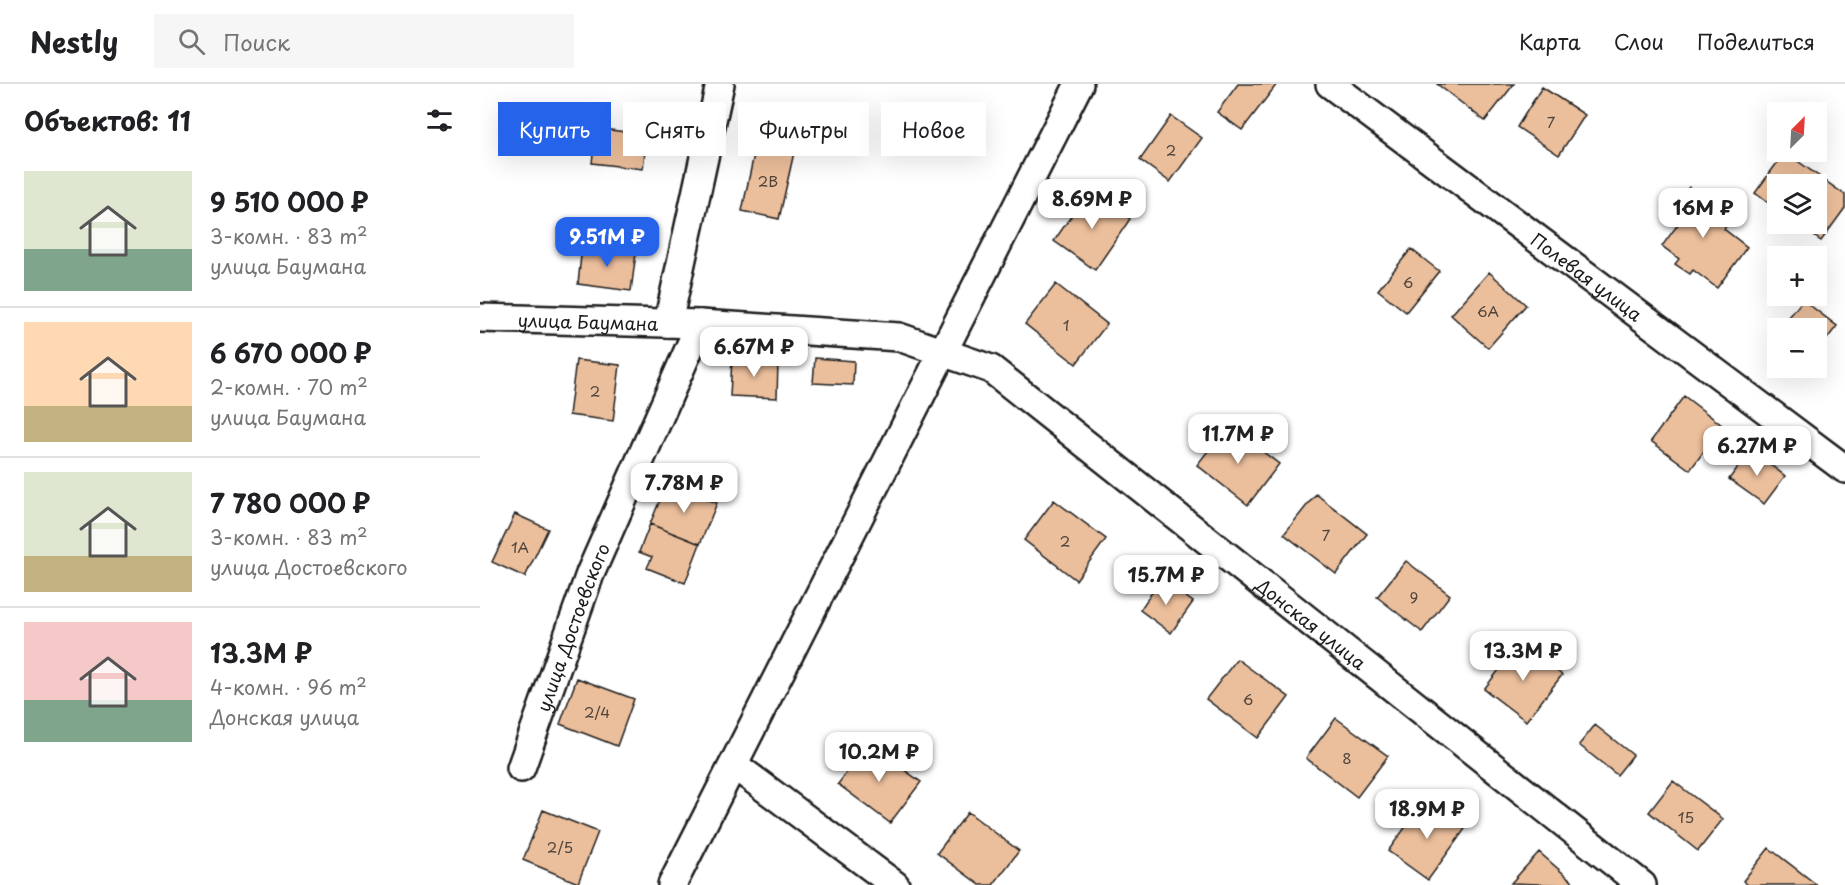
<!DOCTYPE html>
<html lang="ru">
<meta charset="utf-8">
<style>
body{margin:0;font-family:"Playpen Sans",sans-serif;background:#f6f6f6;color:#202124;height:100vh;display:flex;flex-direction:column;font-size:22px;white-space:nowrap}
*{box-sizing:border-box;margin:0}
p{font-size:20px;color:#757577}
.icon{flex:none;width:33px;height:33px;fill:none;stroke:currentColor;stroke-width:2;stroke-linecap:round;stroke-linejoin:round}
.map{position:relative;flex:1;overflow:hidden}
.side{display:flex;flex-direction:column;background:#fff;width:480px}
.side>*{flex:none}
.banner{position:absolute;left:18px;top:18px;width:570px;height:54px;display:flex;gap:12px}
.needle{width:39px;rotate:24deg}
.fabs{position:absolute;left:1287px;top:18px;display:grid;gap:12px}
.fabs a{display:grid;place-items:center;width:60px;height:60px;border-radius:0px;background:#fff;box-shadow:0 6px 24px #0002;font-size:30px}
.price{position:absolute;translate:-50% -51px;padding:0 14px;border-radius:12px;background:#fff;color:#222;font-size:20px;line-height:39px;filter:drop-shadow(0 2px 3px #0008)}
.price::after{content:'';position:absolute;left:50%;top:36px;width:18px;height:14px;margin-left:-9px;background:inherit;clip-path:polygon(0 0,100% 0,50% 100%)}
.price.active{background:#2563eb;color:#fff}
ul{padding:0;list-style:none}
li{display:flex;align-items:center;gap:18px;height:150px;padding:0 24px}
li+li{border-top:2px solid #e0e0e0}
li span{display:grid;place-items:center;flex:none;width:168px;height:120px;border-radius:0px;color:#555}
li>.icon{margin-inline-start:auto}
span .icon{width:72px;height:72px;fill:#fffc;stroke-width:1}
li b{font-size:26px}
h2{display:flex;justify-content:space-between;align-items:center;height:72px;padding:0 24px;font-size:26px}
.chip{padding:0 21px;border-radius:0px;background:#fff;box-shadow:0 6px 24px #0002;font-size:21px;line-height:54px}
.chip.active{background:#2563eb;color:#fff}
header{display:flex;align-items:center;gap:36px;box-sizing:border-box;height:84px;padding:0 30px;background:#fff;border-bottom:2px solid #e0e0e0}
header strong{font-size:28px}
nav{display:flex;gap:33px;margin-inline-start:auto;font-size:21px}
.search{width:420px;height:54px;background:#f6f6f6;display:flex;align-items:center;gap:15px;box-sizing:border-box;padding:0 21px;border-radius:0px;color:#757577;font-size:22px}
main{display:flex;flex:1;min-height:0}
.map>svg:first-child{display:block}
.building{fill:#ecbf9c;stroke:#1c1c1c;stroke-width:1.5}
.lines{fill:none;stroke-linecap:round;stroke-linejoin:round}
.street-casing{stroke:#1c1c1c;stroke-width:32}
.street{stroke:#fff;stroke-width:27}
.labels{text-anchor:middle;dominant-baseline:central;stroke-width:4.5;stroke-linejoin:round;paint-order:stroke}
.number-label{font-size:15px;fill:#50453c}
.street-label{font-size:18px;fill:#1c1c1c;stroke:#fff}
</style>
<header>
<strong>Nestly</strong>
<div class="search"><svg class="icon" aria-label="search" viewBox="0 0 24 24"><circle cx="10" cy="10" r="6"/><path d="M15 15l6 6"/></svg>Поиск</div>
<nav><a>Карта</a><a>Слои</a><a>Поделиться</a></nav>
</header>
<main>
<section class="side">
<h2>Объектов: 11<svg class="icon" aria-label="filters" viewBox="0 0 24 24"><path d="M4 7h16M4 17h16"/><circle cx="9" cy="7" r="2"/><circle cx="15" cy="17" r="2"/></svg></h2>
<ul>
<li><span style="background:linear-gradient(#dfe7d0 65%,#7fa58c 0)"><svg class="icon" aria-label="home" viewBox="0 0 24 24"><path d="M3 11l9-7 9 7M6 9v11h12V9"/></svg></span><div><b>9 510 000 ₽</b><p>3-комн. · 83 m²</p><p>улица Баумана</p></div></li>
<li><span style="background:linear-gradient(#ffd9b3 70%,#c2b280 0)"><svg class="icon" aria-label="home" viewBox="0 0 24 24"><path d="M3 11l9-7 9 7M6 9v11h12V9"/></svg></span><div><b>6 670 000 ₽</b><p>2-комн. · 70 m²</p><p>улица Баумана</p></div></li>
<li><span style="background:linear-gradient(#dfe7d0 70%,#c2b280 0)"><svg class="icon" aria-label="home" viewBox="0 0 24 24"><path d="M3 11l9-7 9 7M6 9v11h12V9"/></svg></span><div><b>7 780 000 ₽</b><p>3-комн. · 83 m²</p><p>улица Достоевского</p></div></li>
<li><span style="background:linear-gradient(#f6c9c9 65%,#7fa58c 0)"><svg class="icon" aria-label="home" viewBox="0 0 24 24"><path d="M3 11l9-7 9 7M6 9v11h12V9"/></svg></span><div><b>13.3M ₽</b><p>4-комн. · 96 m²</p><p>Донская улица</p></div></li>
</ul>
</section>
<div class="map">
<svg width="1365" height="801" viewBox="0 0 1365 801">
<rect width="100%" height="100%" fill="#fff"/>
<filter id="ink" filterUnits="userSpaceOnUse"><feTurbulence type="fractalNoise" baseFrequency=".0167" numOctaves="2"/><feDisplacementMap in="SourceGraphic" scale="12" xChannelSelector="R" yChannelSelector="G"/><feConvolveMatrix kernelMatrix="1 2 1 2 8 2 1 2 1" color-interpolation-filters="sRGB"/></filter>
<g filter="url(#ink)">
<path class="building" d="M758,0H797L762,46L737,28Z
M957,0H1034L1005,37Z
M1062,3L1105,31L1079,71L1037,43Z
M691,32L722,54L690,98L660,76Z
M116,44L167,51L163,85L112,79Z
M277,56L315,64L299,135L262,127Z
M1305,68L1365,111V124L1341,157L1317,140H1336V100H1298V126L1275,109Z
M1209,103L1251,135L1244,145L1267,163L1237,204L1213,186L1210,190L1195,180L1199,175L1182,162L1199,139L1188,131Z
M609,106L650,135L615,186L574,157Z
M102,162L156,169L151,207L98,200Z
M931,165L959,187L926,228L898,206Z
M1009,188L1046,221L1008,264L971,231Z
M576,200L627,240L596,280L545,240Z
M1323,216L1357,242L1336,269V244H1300Z
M252,274L298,277L297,314L250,312Z
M335,274L374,277L373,301L333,299Z
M96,276L140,281L133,337L89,331Z
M1204,312L1243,342L1210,386L1171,357Z
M748,341L799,380L768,421L717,381Z
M1271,366L1305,392L1284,420L1249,395Z
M187,399L237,419L220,460L170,440Z
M836,410L887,450L856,490L804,450Z
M574,416L626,455L596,496L544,456Z
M35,430L68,445L45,493L12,478Z
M170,440L220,460L205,499L167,484L172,473L159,468Z
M926,477L970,511L942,548L897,513Z
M681,495L713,518L691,549L660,526Z
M1041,558L1082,591L1046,637L1004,605Z
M757,575L809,613L778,654L726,615Z
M97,594L154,615L137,662L80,640Z
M856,634L908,672L877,713L826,674Z
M1115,641L1153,671L1137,691L1099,661Z
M388,660L441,698L410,739L358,700Z
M1193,697L1243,735L1218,767L1169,728Z
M946,715L985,745L948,796L908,767Z
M63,726L118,748L98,799L43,776Z
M488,728L539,767L513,801H500L457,769Z
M1289,764L1337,801H1268L1263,797Z
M1059,768L1093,798L1091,801L1031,799Z"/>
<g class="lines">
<g class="street-casing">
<g id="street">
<path id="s1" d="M850,0L1365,385"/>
<path id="s2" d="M0,234L220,240L419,253L511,285L1162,801"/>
<path d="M188,239L240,0"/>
<path d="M254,681L415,801"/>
<path id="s3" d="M41,684L110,490L220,240"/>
<path d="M192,801L599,0"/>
</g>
</g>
<use href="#street" class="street"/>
</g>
</g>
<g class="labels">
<g class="number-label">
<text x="1071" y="37">7</text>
<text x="691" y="65">2</text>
<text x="288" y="96">2В</text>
<text x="928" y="197">6</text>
<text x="1008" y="226">6А</text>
<text x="586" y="240">1</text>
<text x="115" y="306">2</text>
<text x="846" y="450">7</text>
<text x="585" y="456">2</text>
<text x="40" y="462">1А</text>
<text x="934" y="512">9</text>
<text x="768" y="614">6</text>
<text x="117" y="627">2/4</text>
<text x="867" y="673">8</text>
<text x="1206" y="732">15</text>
<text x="80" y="762">2/5</text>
</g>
<g class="street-label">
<text stroke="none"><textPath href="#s1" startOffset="321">Полевая улица</textPath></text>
<text stroke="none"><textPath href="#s2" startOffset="108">улица Баумана</textPath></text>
<text stroke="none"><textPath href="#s2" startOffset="926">Донская улица</textPath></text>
<text stroke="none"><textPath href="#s3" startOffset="150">улица Достоевского</textPath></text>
</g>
</g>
</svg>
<div class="fabs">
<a><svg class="needle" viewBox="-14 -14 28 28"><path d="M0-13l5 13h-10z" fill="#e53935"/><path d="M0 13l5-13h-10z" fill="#757577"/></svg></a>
<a><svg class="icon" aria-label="layers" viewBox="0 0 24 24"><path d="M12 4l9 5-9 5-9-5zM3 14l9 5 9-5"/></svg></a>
<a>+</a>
<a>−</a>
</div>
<b class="price" style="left:612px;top:146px">8.69M ₽</b>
<b class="price" style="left:1223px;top:155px">16M ₽</b>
<b class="price active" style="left:127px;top:184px">9.51M ₽</b>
<b class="price" style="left:274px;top:294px">6.67M ₽</b>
<b class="price" style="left:758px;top:381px">11.7M ₽</b>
<b class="price" style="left:1277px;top:393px">6.27M ₽</b>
<b class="price" style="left:204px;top:430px">7.78M ₽</b>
<b class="price" style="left:686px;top:522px">15.7M ₽</b>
<b class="price" style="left:1043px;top:598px">13.3M ₽</b>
<b class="price" style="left:399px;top:699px">10.2M ₽</b>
<b class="price" style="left:947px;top:756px">18.9M ₽</b>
<div class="banner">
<a class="chip active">Купить</a>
<a class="chip">Снять</a>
<a class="chip">Фильтры</a>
<a class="chip">Новое</a>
</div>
</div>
</main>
